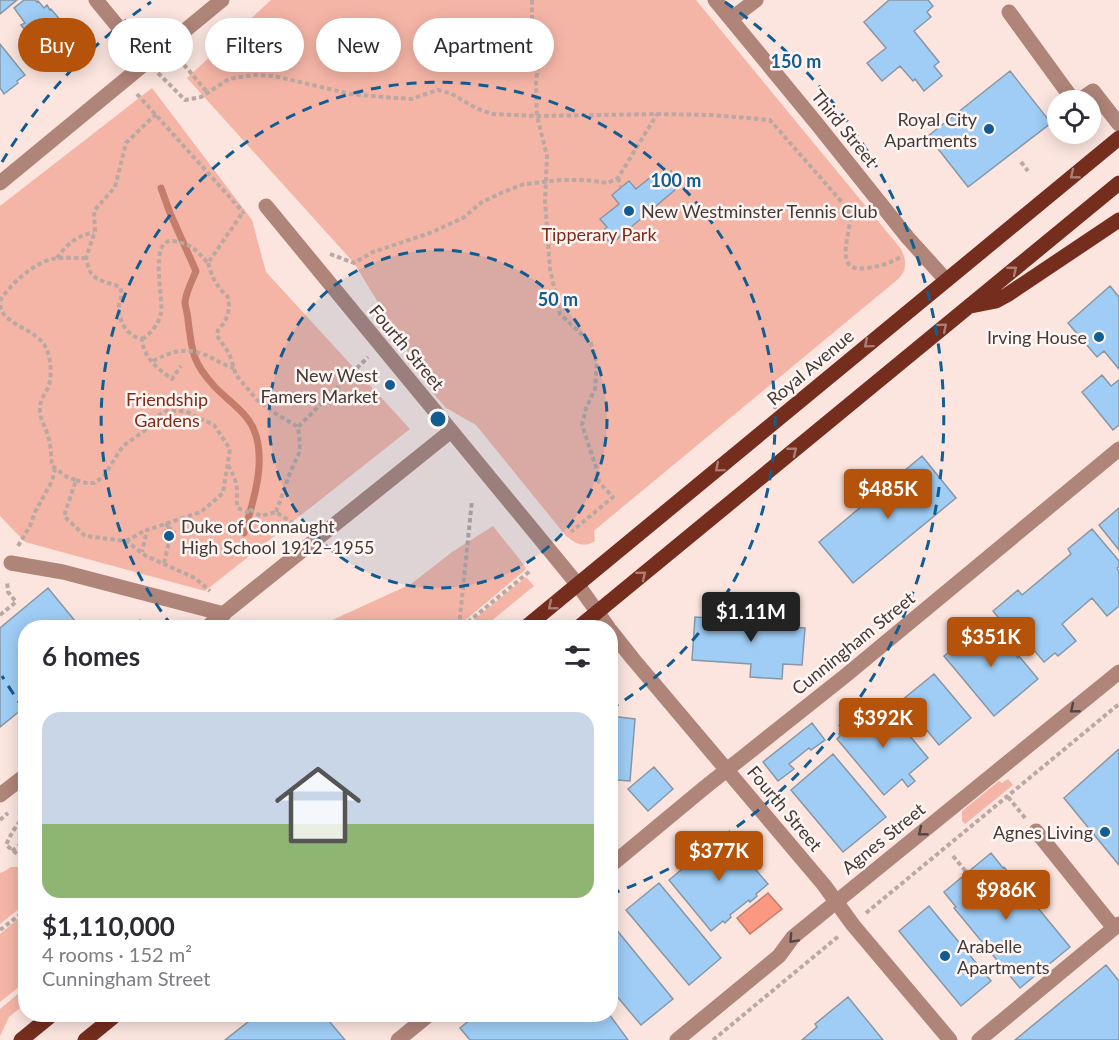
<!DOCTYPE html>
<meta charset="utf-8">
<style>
body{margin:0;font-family:Lato,sans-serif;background:#f7f7f7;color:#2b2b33;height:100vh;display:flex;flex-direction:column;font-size:22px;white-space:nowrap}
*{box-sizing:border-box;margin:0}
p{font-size:20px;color:#7c7c81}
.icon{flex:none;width:33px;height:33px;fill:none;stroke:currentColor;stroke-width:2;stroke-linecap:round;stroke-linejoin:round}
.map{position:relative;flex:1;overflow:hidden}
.panel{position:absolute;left:18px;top:620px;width:600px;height:402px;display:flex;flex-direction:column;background:#fff;border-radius:24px;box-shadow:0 3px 15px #0003}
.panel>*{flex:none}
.top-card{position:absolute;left:18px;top:18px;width:600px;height:54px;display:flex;gap:12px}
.controls{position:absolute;left:1047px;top:90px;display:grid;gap:12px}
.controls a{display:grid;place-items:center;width:54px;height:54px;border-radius:50%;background:#fff;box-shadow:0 3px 15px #0003;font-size:30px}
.price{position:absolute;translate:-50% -51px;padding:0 14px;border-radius:6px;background:#b45309;color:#fff;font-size:20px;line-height:39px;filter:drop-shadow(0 2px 3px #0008)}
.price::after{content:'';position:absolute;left:50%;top:36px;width:18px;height:14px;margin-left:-9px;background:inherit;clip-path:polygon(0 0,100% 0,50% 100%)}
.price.current{background:#222;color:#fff}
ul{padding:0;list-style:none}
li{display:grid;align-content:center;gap:12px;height:318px;padding:0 24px}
li span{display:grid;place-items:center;height:186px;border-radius:18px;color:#555}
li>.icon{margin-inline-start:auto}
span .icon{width:108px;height:108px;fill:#fffc;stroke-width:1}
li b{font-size:26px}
h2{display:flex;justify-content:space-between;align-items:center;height:72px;padding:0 24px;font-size:26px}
.tag{padding:0 21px;border-radius:27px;background:#fff;box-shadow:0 3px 15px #0003;font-size:21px;line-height:54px}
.tag.current{background:#b45309;color:#fff}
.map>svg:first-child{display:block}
.green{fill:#f5b5a6}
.water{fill:#fb9881;stroke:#c47c6b;stroke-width:1.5}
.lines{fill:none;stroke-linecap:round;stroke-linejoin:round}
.stream{stroke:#c47c6b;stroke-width:7}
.building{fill:#9fcdf5;stroke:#8897a5;stroke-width:1.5}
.path{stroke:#baa8a3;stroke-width:4;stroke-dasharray:4.5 3;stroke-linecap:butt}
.minor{stroke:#af8479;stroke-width:15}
.major{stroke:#752d1d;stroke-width:15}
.oneway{stroke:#ac7d73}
.oneway2{stroke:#534542}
.ring{fill:none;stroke:#115c90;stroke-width:3;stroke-dasharray:10 8}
.poi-dot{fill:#115c90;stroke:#fff5f3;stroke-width:2}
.labels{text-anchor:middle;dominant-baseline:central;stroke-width:5;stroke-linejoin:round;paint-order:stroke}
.poi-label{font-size:18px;fill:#433a38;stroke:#fff5f3;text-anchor:end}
.street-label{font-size:18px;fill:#433a38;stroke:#fff5f3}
.park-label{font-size:18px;fill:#812a17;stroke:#fff5f3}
.centre{fill:#115c90;stroke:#fff5f3;stroke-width:3}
.ring-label{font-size:18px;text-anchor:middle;font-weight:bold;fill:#115c90;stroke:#fff5f3;stroke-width:5;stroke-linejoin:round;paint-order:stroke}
</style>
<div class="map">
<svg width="1119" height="1040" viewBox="0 0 1119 1040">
<rect width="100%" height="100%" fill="#fce5df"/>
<path class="green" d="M271,0H696L901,249C907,261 907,271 897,280L596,529L594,531L595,541C584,548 576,544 566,536L476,425L446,408L433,393L354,263L187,78Z
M152,88L252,220L266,272L410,429L205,591L25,542L0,516V206Z
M493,526L524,565L526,569L524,571L457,627H306L328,622L411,584L452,552Z
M526,577L534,586L484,627H465Z
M1008,779L1013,785L965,824L962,821V811L999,781L1002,783Z
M11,867H17L25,872V904L0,924V873L5,871Z
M25,913V982L0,1002V934Z
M25,988V1004L9,1017L0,1036V1009Z"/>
<path class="water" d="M768,893L782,909L750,934L737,918Z"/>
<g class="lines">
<path class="stream" d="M161,188L170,213L196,271C192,281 186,292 185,302C185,307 188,314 188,320C192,351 192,362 214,386C227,400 247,412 254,430C267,461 253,502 244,533"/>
</g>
<path class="building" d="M0,0H17L0,14Z
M24,0H35L37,2L38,1L44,8L47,5L50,10L51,9L62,22L59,25L77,46L62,59L60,56L55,60L48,58L21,25L25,23L14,8Z
M889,0H928L933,6L927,12L931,17L914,31L939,62L934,66L942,76L924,91L915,79L913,81L900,66L882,81L867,63L886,48L864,22Z
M0,44L25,75L17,81L18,83L4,94L0,88Z
M1010,71L1051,123L968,187L928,136Z
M671,171L682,184L611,244L601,232L607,227L600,219L619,204L612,195L629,181L636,189L657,172L663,178Z
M1110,286L1119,297V369L1104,351L1097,357L1068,323Z
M1102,375L1111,386L1119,380V425L1113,430L1082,392Z
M922,456L956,498L853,583L819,542Z
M1119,508V550L1099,525Z
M1092,529L1119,561V566L1117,568L1119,571V606L1107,616L1092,598L1062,624L1076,641L1058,656L1055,653L1044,662L1027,642L1022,646L993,611L1018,590L1022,595L1071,554L1068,549Z
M48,588L80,627H26V706L0,727V628Z
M752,610L790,613L789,627L805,628L802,665L783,664L782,679L750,677L751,664L692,660L695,617L751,621Z
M140,620L146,627H132Z
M987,621L1018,658L1019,656L1038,679L994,716L944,656Z
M934,674L971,718L939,745L902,700Z
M880,700L928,758L909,774L915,781L908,787L902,779L884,795L837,739L840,736L839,734L846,728L848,730L871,711L869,709Z
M610,716L635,719L630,781L617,780L616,787H610Z
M812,723L825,740L811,750L809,748L789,764L794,769L778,781L763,762Z
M1119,749V865L1064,798Z
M833,754L886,817L843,852L791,790Z
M654,767L673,789L648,811L628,789Z
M726,833L757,868L755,869L768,884L756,894L757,896L750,902L749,900L730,915L731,917L725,923L723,921L711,931L669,880Z
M991,853L1003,868L1004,867L1070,947L1020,988L954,908L956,907L944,892Z
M659,883L721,958L689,985L626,910Z
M929,906L991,981L961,1006L899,931Z
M611,923L673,999L641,1025L610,988Z
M1106,965L1119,981V1040H1015Z
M848,997L883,1040H802L817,1027L815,1024Z
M258,1014H323L345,1040H225Z
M477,1014H609L628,1040H470L460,1028Z"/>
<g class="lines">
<path class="path" d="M532,0V19L541,47L536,82L537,116L547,156L545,201L550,269L560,314L591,343L597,362L595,389L586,408L582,425L597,470L599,482L613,497L571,532
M179,59L208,93
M158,73L185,100L201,97L229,79L253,75L274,76L351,94L383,97L411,99L438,90L450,93L476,108L492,114L537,116L657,114L712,115L770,120L847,208C848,211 850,215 850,218C850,236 833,273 866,268C879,267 891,263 902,256
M137,94L243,212L244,211
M156,114L126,143L115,187L94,211L95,231L86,258L88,266L91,273L97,279L120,287C124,296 118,302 119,311C120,324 128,336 142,339C143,357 158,369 172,379L181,366
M1021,162L1028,171
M618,178L621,187
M330,254L354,263L373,252L430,233L463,218L482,202L501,193L524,184L562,180H586L608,183L618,178L657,114
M57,258C66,245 78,234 94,233
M208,263L212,276L220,289L228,297L229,306L228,314L224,323L218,330L217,336L229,353L236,375L257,400L273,412L298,427
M0,301C9,285 34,263 52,259C62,257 75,258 86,258
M0,305C3,326 37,328 46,348C51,358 52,374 49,385C46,393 41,398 40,407C39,417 44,424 47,433C51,443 51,455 52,466L67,477L76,480L64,516L85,536L126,541L146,556L195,578L210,591
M142,339C151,334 159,323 161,313C164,299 148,238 173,241C192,244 196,250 208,263L243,212
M153,361C170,352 184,347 203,354C214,358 222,365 234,368
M228,465C233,474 237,482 237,492C237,499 236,502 238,508L250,513L251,510L261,516L276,512L297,526
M76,480L86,483H94L103,477L123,446L147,429L159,415L167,411H185L214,425L230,449L223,493L201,512L147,530L142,552
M276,512L290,473L299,453L300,444L298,427L368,357
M166,523L168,527L164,533L170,538L174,532L168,527
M126,541L146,530
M18,546L30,526L35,512L52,481L55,469
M164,563L170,538
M0,615L16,602L8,592L7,581
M274,625L295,627
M459,627L472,500
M462,627L530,571
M1008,797L1026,819
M26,816C16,824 11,834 6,845L26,861
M0,820L8,813
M20,844L26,850
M12,851L26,840
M953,856L967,873
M866,913L1119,704
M0,930L26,910
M713,1040L840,935"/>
<path class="minor" d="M96,0L147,62
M715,0L817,124L908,238L946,280
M1009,12L1073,100
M731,19L756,0
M1080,100L1093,91L1119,124
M0,183L222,0
M266,206L551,552L578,585L608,627
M11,563L63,572L224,614
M207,627L451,431
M610,630L633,659L824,885L853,925L950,1040
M0,795L26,775
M1036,831L1114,928
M610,866L704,788L845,676L1119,449
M398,1040L430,1014
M677,1040L779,956L793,937L1119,672
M979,1040L1119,924"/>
<path class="major" d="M971,306L996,301L1007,295L1119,220
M526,627L1119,138
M579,627L1119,183
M21,1040L53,1014
M85,1040L117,1014"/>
</g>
<defs><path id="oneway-chevron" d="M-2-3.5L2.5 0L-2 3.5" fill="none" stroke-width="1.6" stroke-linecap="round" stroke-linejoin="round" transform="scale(1.5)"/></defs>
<g class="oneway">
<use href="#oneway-chevron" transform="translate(1074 175) rotate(141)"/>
<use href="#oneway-chevron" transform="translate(1013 270) rotate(-39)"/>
<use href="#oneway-chevron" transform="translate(943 327) rotate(-40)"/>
<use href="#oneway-chevron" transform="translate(868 344) rotate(140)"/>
<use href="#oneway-chevron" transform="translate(793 451) rotate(-39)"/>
<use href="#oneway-chevron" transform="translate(719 468) rotate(140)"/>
<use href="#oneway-chevron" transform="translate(642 575) rotate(-39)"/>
<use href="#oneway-chevron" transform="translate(552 606) rotate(141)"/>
</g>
<g class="oneway2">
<use href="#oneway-chevron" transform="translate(1074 709) rotate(141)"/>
<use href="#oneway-chevron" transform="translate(922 832) rotate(141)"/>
<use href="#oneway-chevron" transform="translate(793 939) rotate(133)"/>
</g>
<circle cx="438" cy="419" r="169" fill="#115c90" fill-opacity=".12"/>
<g class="ring">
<circle cx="438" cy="419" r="169"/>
<path d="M172 626A337 337 0 1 1 612 708"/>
<path d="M24 709A506 506 0 0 1 2 676M2 162A506 506 0 0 1 151 2M725 2A506 506 0 0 1 611 894"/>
</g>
<g class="poi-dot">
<circle cx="989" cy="129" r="6"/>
<circle cx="629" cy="211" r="6"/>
<circle cx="1099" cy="337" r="6"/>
<circle cx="390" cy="385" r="6"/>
<circle cx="169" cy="536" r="6"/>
<circle cx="1105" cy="832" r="6"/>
<circle cx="945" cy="956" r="6"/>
</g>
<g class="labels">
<g class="poi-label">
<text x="977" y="119">Royal City<tspan x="977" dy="21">Apartments</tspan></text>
<text x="641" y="211" text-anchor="start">New Westminster Tennis Club</text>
<text x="1087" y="337">Irving House</text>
<text x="378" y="375">New West<tspan x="378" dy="21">Famers Market</tspan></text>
<text x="181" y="526" text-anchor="start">Duke of Connaught<tspan x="181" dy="21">High School 1912–1955</tspan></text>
<text x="1093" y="832">Agnes Living</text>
<text x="957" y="946" text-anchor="start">Arabelle<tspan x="957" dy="21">Apartments</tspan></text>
</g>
<g class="street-label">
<text transform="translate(845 128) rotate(51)">Third Street</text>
<text transform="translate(407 347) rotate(50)">Fourth Street</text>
<text transform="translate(810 367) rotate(-40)">Royal Avenue</text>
<text transform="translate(853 643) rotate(-39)">Cunningham Street</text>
<text transform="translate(785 808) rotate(50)">Fourth Street</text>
<text transform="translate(883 838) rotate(-39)">Agnes Street</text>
</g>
<g class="park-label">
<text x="599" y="234">Tipperary Park</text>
<text x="167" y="399">Friendship<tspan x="167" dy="21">Gardens</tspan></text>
</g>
</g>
<circle cx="438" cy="419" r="9" class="centre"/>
<g class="ring-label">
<text x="796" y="68">150 m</text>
<text x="676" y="187">100 m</text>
<text x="558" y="306">50 m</text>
</g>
</svg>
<div class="controls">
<a><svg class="icon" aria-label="locate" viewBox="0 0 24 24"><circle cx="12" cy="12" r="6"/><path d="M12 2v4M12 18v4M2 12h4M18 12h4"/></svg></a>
</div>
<b class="price" style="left:888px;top:520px">$485K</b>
<b class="price current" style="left:751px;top:643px">$1.11M</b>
<b class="price" style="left:991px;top:668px">$351K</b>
<b class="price" style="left:883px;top:749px">$392K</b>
<b class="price" style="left:719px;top:882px">$377K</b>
<b class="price" style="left:1006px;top:921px">$986K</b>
<div class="top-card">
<a class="tag current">Buy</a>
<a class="tag">Rent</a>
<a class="tag">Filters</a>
<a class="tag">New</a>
<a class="tag">Apartment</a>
</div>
<section class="panel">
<h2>6 homes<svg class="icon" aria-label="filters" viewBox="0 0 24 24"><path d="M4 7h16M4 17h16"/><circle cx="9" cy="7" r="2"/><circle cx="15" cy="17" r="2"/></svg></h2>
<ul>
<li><span style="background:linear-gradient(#c9d6e8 60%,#8fb573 0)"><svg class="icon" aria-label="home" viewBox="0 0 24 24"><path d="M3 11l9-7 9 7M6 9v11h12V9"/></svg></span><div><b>$1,110,000</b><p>4 rooms · 152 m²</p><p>Cunningham Street</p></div></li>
</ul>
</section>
</div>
